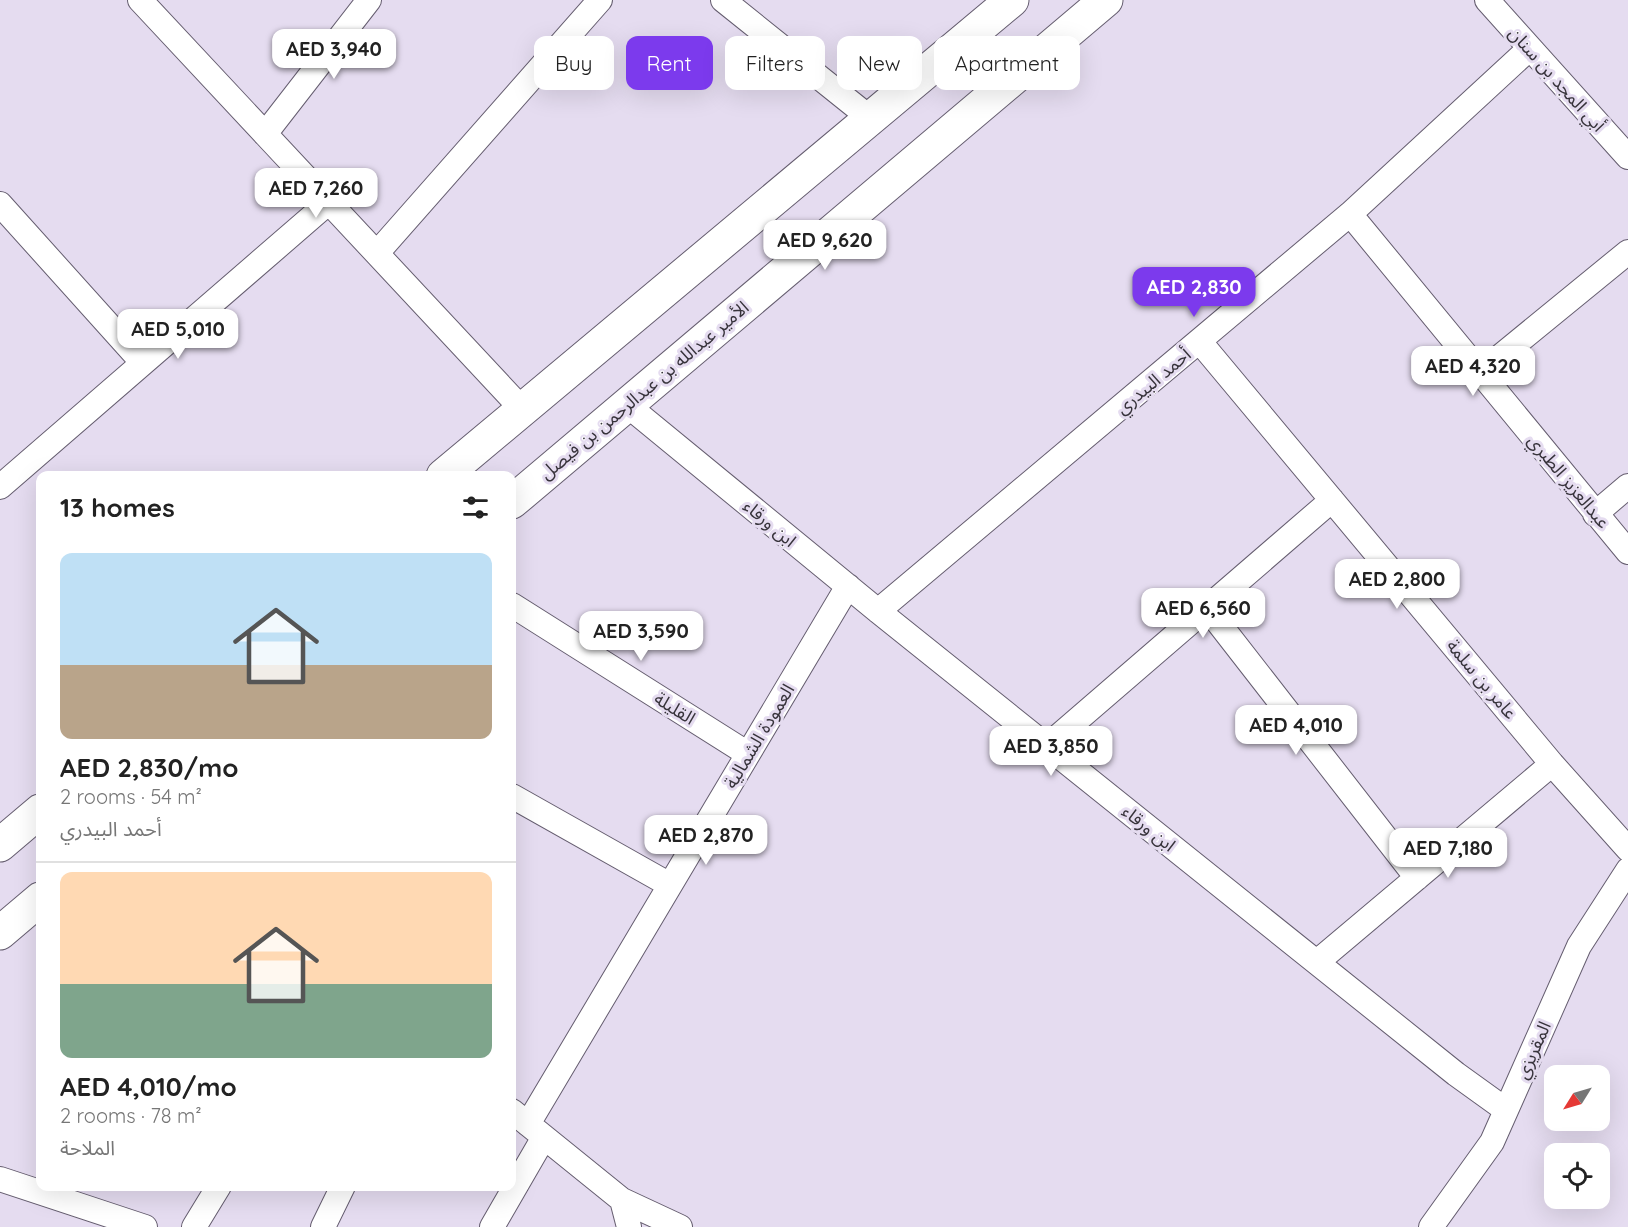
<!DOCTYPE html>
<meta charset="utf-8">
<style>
body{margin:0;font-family:Quicksand,"Noto Sans Arabic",sans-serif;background:#f6f6f6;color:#222;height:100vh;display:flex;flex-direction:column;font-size:22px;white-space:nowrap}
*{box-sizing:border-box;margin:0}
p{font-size:20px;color:#767676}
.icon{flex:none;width:33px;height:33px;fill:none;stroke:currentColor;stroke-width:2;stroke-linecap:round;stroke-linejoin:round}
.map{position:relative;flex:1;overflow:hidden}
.side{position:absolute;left:36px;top:471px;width:480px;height:720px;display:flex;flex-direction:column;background:#fff;border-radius:12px;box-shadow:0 6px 24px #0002}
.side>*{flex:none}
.top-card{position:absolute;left:534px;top:36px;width:570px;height:54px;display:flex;gap:12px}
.needle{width:39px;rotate:233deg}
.tools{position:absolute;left:1544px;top:1065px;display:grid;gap:12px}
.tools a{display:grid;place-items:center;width:66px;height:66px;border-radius:12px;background:#fff;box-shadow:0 6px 24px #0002;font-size:30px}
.price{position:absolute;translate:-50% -51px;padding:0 14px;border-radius:12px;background:#fff;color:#222;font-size:20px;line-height:39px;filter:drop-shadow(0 2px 3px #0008)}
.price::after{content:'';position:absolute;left:50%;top:36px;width:18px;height:14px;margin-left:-9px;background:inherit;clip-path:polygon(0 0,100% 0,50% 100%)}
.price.on{background:#7c3aed;color:#fff}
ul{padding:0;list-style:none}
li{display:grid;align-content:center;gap:12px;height:318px;padding:0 24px}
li+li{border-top:2px solid #e0e0e0}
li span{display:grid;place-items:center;height:186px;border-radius:12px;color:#555}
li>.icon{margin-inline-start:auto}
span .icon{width:108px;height:108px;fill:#fffc;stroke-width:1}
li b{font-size:26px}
h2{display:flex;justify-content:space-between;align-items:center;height:72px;padding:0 24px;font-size:26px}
.pill{padding:0 21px;border-radius:12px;background:#fff;box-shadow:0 6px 24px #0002;font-size:21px;line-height:54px}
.pill.on{background:#7c3aed;color:#fff}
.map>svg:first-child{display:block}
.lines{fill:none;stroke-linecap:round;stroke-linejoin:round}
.street-casing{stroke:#655d6f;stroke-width:26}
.secondary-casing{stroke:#655d6f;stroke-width:35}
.street{stroke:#fff;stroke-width:24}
.secondary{stroke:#fff;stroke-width:33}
.labels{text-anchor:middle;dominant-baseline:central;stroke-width:6;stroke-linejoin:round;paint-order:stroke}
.street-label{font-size:18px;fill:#37333b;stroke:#e5dcf0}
</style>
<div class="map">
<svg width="1628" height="1227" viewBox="0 0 1628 1227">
<rect width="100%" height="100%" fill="#e5dcf0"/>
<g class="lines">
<g class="street-casing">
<path id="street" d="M140,0L522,409
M723,0L870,118
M1487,0L1628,157
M265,134L369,0
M0,204L143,363
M1350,214L1628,552
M377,253L600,0
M1200,342L1552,764L1628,849
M1480,373L1628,252
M627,405L878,611L1456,1074L1506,1110
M0,487L329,202
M1595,514L1628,486
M512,605L748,754
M1207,608L1417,878
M878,611L1350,214L1530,48
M1047,746L1332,500
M512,796L670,885
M1317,962L1552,764
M512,1111L622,1200L680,1227
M528,1124L848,586
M0,1179L145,1227
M622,1200L629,1227
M194,1227L219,1186
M323,1227L343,1186
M492,1227L544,1137
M1431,1227L1492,1142L1579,946L1628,870"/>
</g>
<g class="secondary-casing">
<path id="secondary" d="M443,476L1012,0
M512,502L1106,0
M0,845L40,811
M0,933L40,899"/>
</g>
<use href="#street" class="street"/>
<use href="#secondary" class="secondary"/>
</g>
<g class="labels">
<g class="street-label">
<text transform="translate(1557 79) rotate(48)">أبي المجد بن سنان</text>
<text transform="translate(1153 381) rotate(-40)">أحمد البيدري</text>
<text transform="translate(644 390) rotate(-40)">الأمير عبدالله بن عبدالرحمن بن فيصل</text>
<text transform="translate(1569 481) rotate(50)">عبدالعزيز الطبري</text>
<text transform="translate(770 523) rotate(40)">ابن ورقاء</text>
<text transform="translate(1482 679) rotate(50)">عامر بن سلمة</text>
<text transform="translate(675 708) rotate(32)">القليلة</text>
<text transform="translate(759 736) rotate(-59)">العمودة الشمالية</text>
<text transform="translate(1149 828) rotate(39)">ابن ورقاء</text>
<text transform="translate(1533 1050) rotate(-66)">المقريزي</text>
</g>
</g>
</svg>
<div class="tools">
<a><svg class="needle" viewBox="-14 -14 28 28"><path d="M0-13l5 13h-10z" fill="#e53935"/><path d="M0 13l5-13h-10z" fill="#767676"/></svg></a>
<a><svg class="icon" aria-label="locate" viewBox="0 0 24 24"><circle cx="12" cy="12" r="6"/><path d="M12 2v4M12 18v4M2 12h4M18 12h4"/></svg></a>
</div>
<b class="price" style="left:334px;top:80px">AED 3,940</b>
<b class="price" style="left:316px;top:219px">AED 7,260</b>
<b class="price" style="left:825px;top:271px">AED 9,620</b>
<b class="price on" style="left:1194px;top:318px">AED 2,830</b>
<b class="price" style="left:178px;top:360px">AED 5,010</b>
<b class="price" style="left:1473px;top:397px">AED 4,320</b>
<b class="price" style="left:1397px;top:610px">AED 2,800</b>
<b class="price" style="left:1203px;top:639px">AED 6,560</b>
<b class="price" style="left:641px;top:662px">AED 3,590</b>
<b class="price" style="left:1296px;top:756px">AED 4,010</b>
<b class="price" style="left:1051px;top:777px">AED 3,850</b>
<b class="price" style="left:706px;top:866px">AED 2,870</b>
<b class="price" style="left:1448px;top:879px">AED 7,180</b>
<div class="top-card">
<a class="pill">Buy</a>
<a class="pill on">Rent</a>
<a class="pill">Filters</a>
<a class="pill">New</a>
<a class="pill">Apartment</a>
</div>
<section class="side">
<h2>13 homes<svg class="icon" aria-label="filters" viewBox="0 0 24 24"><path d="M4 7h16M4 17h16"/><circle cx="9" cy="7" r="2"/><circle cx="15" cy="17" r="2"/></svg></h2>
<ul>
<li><span style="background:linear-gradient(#bfe0f5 60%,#b9a48a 0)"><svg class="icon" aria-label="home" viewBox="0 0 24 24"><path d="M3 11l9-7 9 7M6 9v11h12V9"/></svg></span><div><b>AED 2,830/mo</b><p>2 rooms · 54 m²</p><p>أحمد البيدري</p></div></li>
<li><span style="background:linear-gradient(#ffd9b3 60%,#7fa58c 0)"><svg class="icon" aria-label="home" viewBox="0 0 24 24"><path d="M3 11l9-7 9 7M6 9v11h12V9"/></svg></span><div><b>AED 4,010/mo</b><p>2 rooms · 78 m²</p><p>الملاحة</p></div></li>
</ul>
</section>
</div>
